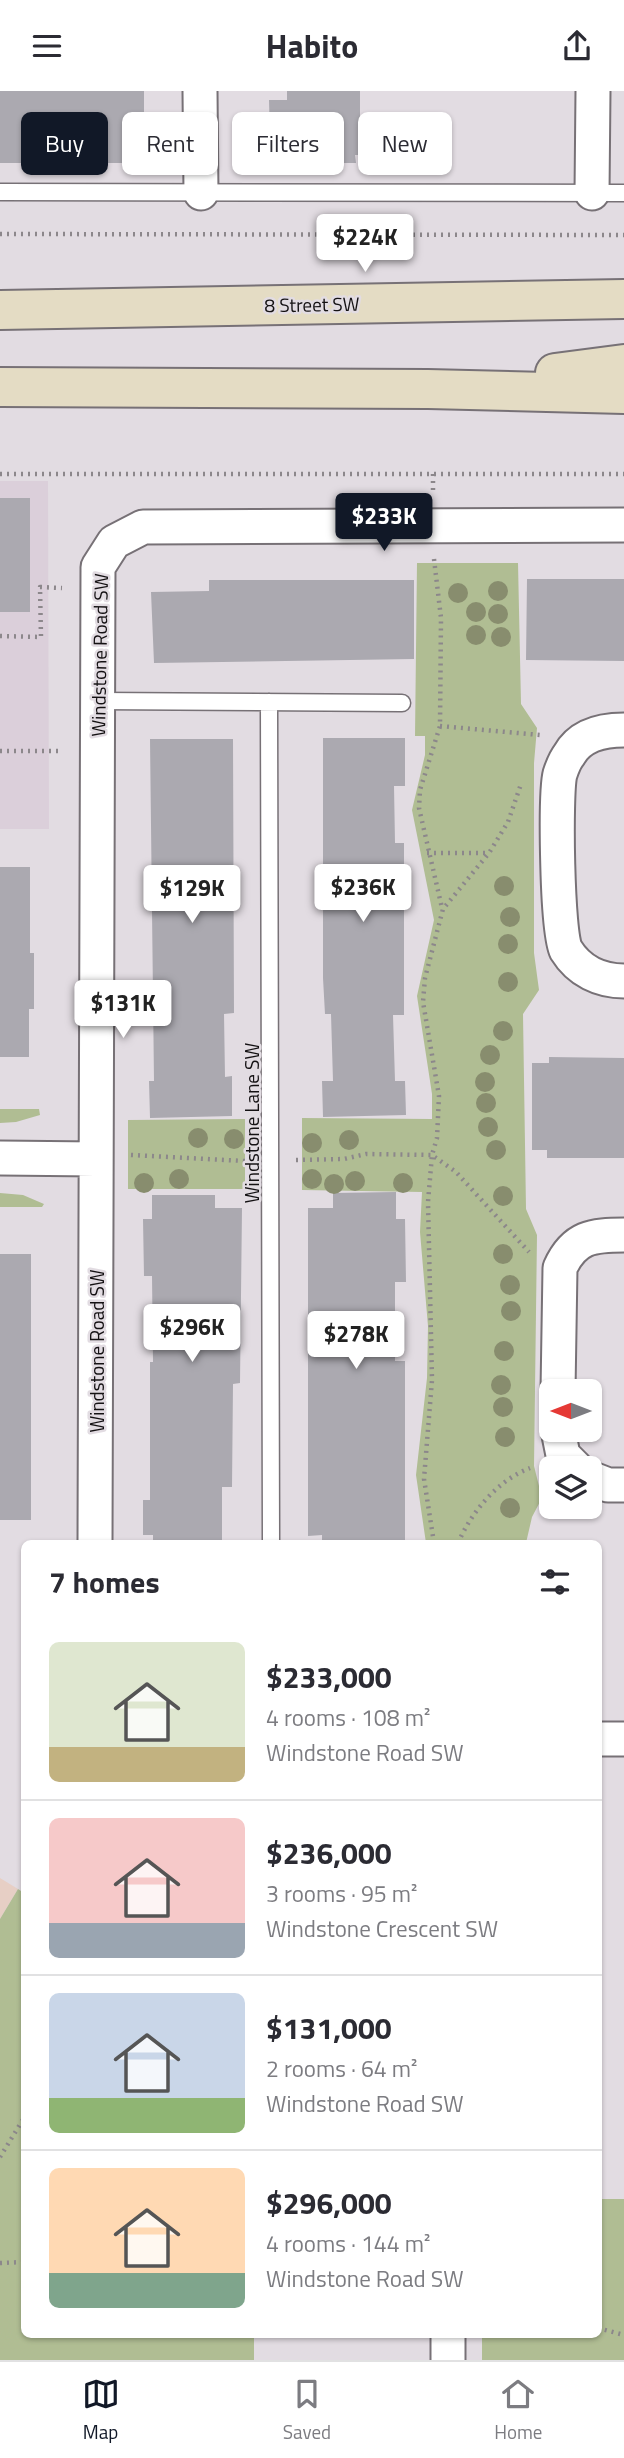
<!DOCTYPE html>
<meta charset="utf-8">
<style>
body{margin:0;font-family:"Titillium Web",sans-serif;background:#f7f7f7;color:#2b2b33;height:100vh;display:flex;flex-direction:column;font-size:26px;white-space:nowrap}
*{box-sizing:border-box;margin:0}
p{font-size:23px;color:#7c7c81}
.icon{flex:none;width:38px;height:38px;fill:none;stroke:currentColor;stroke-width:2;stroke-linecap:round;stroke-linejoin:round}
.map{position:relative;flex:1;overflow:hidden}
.details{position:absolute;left:21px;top:1449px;width:581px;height:798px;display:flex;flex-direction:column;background:#fff;border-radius:10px;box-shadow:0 2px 5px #0004}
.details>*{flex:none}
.guide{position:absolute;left:21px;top:21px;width:583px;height:63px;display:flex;gap:14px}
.needle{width:46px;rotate:270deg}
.tools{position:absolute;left:539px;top:1288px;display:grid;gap:14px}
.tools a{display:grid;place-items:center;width:63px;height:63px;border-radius:10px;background:#fff;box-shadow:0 2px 5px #0004;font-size:35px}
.price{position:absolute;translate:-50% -60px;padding:0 16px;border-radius:7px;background:#fff;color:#222;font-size:23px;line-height:46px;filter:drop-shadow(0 2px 4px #0008)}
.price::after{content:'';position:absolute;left:50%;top:42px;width:21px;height:16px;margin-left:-10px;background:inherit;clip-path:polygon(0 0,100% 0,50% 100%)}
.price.selected{background:#111827;color:#fff}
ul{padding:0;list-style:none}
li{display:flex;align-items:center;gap:21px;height:175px;padding:0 28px}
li+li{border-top:2px solid #e1e1e2}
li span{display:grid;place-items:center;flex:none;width:196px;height:140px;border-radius:10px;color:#555}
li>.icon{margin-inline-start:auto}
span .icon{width:84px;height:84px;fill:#fffc;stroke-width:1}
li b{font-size:30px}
h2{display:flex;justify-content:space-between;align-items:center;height:84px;padding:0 28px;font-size:30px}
.chip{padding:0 24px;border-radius:10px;background:#fff;box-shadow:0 2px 5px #0004;font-size:24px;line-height:63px}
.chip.selected{background:#111827;color:#fff}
header{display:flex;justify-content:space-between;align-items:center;height:91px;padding:0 28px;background:#fff;font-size:32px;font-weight:700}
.tabs{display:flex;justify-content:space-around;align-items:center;height:98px;border-top:2px solid #e1e1e2;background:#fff;font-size:19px;color:#7c7c81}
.tabs a{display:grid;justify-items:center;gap:4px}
.tabs .selected{color:#111827}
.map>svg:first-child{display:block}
.built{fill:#dbcfda}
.education{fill:#e7cfc5}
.green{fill:#b0bd93}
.building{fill:#aba9b0}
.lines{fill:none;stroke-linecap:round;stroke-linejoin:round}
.service-casing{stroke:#777176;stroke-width:19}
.minor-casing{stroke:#777176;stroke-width:37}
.secondary-casing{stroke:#777176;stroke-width:42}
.path{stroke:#8c878b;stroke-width:4.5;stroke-dasharray:2 5;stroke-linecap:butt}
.service{stroke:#fff;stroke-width:16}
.minor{stroke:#fff;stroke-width:33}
.secondary{stroke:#e4dcc4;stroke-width:38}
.tree{fill:#888d6e}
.labels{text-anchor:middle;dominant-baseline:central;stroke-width:5;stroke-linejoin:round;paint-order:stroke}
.street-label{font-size:19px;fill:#141113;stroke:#e2dce2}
</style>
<header><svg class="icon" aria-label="menu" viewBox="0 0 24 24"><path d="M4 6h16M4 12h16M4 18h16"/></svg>Habito<svg class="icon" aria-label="share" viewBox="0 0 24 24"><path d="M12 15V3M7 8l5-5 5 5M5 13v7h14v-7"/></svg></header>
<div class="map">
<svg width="624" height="2269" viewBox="0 0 624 2269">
<rect width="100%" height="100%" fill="#e2dce2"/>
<path class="built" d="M0,390H48L49,738H0Z"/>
<path class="education" d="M0,1787L18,1798L0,1828Z"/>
<path class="green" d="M417,472H518L521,613L537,637L534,672V862L539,899L523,923L526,1118L537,1144L534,1375L542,1407L532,1426L526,1452H426L416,1384L427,1287L428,1235L420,1141L422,1101L302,1099V1027L432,1028V1003L417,905L434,829L412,719L425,664V645H415Z
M0,1018H39L40,1024L16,1031L0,1032Z
M245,1028V1098H128V1029Z
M0,1102L23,1104L44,1113L42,1116H0Z
M18,1798L24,1802V2244H254V2269H0V1828Z
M599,2108H624V2269H482V2244H598Z"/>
<path class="building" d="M0,0H144V72H0Z
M287,0H360V64H355L356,72H294V55H287V48H270L269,9H287Z
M0,407H30V521H0Z
M527,488H624V570L526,569Z
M209,489H414V568L154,572L151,501L209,500Z
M323,647H405V695H394L395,752H404V924H393L395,990H405L406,1024L323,1026L322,990H333L331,923H325L323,887Z
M150,648H233L234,922L224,923L225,986L232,985V1025L150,1027L149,990H154Z
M0,776H30V862H34V918H29V966H0Z
M549,966L624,967V1067H547V1059H532V972H549Z
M396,1101V1128H405L406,1191H395V1270H405V1452H322V1444L308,1445V1117H333V1102Z
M152,1104H215V1117H242L240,1292L233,1293L232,1396H222V1452H153V1444H143V1409H150V1271H153L152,1185H144L143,1128H152Z
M0,1163H31V1429H0Z"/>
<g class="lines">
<g class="service-casing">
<path id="service" d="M0,101L624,102
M97,610L402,612
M269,611L271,1452"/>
</g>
<g class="minor-casing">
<path id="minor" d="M200,0L201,102
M592,102L593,0
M624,639C603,639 580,644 569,664C565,669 562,677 560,683C555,702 557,846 566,859C579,880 600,890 624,890
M0,1067L96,1068
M558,1300L560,1177C574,1146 592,1144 624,1144
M558,1339L563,1364L576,1377
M590,1387L608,1394H624
M95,1452L98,476L114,451L143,436L624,434
M598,1648H624
M448,2244V2269"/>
</g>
<g class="secondary-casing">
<path id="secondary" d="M0,219L624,208
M555,282L624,273
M0,296L428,298L624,303"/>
</g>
<path class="path" d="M0,143L624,144
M0,383H624
M433,383V400
M434,468L441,527L440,635L420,699L419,717L442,817
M0,545L41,546L40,496L62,497
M440,635L540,644
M0,660H62
M427,762H488
M131,1064L245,1070
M296,1069L344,1068L366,1063L432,1064L456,1081L529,1161
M434,1452L424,1388L432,1289L428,1111L432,1064L437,1047L439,1005L423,911L425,887L443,818L489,762L508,731L521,693
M458,1452C472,1420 498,1389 530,1377
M0,2066L24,2027
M0,2172L24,2171
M598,2237L624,2244"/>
<use href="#service" class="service"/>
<use href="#minor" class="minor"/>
<use href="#secondary" class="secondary"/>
</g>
<g class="tree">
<circle cx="498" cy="500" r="10"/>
<circle cx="458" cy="502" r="10"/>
<circle cx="476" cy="521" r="10"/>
<circle cx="498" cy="523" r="10"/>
<circle cx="476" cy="544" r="10"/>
<circle cx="501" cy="546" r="10"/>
<circle cx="504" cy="795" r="10"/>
<circle cx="510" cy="826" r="10"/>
<circle cx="508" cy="853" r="10"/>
<circle cx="508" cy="891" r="10"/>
<circle cx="503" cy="940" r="10"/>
<circle cx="490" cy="964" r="10"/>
<circle cx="485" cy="991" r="10"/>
<circle cx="486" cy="1012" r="10"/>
<circle cx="488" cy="1036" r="10"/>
<circle cx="198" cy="1047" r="10"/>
<circle cx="234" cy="1048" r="10"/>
<circle cx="349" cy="1049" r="10"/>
<circle cx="312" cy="1052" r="10"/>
<circle cx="496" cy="1059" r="10"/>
<circle cx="179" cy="1088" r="10"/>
<circle cx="312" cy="1088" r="10"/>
<circle cx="355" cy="1090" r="10"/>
<circle cx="144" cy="1092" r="10"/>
<circle cx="403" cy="1092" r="10"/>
<circle cx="334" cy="1093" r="10"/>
<circle cx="503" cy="1105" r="10"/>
<circle cx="503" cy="1163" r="10"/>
<circle cx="510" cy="1194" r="10"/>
<circle cx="511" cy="1220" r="10"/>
<circle cx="504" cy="1260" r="10"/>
<circle cx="501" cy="1294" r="10"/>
<circle cx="503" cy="1316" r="10"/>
<circle cx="505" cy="1346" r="10"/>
<circle cx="510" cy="1417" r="10"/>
</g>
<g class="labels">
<g class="street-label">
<text transform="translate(312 213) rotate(-1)">8 Street SW</text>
<text transform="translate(99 564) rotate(-89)">Windstone Road SW</text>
<text transform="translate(251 1032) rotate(-90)">Windstone Lane SW</text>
<text transform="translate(96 1260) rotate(-90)">Windstone Road SW</text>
</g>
</g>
</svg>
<div class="tools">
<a><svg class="needle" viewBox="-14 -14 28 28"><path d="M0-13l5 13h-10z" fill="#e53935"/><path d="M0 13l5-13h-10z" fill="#7c7c81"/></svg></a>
<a><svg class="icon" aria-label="layers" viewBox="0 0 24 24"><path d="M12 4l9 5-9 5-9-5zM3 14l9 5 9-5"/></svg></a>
</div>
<b class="price" style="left:365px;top:183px">$224K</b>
<b class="price selected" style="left:384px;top:462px">$233K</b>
<b class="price" style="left:363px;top:833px">$236K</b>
<b class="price" style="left:192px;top:834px">$129K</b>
<b class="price" style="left:123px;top:949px">$131K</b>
<b class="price" style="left:192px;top:1273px">$296K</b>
<b class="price" style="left:356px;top:1280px">$278K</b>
<div class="guide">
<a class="chip selected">Buy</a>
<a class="chip">Rent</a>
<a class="chip">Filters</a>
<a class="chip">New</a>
</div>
<section class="details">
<h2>7 homes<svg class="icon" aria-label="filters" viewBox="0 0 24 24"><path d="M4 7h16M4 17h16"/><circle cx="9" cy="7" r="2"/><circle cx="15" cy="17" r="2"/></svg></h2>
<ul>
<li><span style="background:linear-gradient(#dfe7d0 75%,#c2b280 0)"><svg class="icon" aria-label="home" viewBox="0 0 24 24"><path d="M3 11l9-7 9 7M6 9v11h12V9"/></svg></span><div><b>$233,000</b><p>4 rooms · 108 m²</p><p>Windstone Road SW</p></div></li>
<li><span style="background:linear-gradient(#f6c9c9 75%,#9aa5b1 0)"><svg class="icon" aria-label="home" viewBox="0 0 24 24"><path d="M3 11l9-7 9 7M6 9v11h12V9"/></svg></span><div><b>$236,000</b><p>3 rooms · 95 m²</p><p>Windstone Crescent SW</p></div></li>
<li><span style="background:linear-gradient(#c9d6e8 75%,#8fb573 0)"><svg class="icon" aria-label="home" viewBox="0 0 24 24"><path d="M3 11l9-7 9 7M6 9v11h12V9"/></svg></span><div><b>$131,000</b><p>2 rooms · 64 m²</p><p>Windstone Road SW</p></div></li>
<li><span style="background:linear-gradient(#ffd9b3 75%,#7fa58c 0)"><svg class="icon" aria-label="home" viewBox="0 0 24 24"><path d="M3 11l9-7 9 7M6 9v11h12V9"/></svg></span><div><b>$296,000</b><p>4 rooms · 144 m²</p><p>Windstone Road SW</p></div></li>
</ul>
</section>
</div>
<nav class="tabs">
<a class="selected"><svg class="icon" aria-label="map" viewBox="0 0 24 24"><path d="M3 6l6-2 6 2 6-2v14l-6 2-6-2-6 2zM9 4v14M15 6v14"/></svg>Map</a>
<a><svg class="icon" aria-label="saved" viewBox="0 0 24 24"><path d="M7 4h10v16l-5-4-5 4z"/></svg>Saved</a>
<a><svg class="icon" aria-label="home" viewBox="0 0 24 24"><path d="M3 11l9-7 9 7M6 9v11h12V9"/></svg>Home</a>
</nav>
